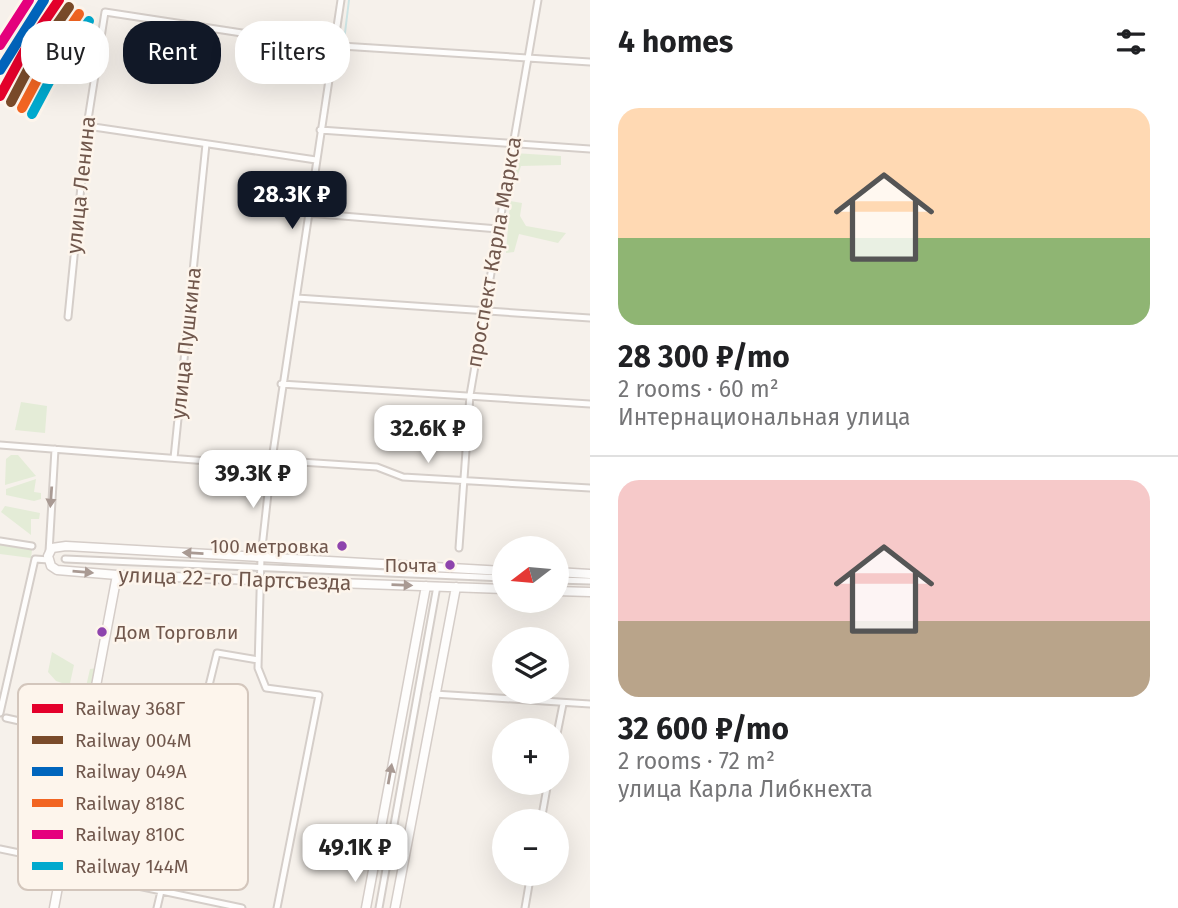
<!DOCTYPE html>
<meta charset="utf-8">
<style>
body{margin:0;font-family:"Fira Sans",sans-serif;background:#f2f2f2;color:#202124;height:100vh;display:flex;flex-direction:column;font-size:26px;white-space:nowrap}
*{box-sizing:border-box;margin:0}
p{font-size:23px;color:#757577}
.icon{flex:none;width:38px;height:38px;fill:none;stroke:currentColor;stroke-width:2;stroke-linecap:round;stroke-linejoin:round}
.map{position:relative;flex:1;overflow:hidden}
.panel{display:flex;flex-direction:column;background:#fff;width:588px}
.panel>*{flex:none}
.hud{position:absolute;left:21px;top:21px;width:464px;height:63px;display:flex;gap:14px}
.needle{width:46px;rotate:254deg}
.buttons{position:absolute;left:492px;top:536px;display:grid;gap:14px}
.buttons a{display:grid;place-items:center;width:77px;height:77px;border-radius:50%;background:#fff;box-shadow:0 7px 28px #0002;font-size:35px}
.price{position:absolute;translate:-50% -60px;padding:0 16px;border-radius:14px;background:#fff;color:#222;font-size:23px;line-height:46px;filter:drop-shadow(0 2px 4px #0008)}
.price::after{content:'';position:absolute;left:50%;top:42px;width:21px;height:16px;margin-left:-10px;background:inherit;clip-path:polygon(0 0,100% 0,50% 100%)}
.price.current{background:#111827;color:#fff}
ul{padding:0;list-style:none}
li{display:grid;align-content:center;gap:14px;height:371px;padding:0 28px}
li+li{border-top:2px solid #e0e0e0}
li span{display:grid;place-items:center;height:217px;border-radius:21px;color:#555}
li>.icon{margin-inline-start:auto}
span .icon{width:126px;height:126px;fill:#fffc;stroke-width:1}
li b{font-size:30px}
h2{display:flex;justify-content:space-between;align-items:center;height:84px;padding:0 28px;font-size:30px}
.chip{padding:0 24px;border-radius:28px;background:#fff;box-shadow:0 7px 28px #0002;font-size:24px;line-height:63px}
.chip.current{background:#111827;color:#fff}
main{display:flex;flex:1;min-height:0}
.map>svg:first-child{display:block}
.green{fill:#e4ecd7}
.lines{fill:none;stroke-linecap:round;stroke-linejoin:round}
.stream{stroke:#cee5e5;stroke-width:2}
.street-casing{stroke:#d5cec9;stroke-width:9}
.secondary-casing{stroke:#d5cdc8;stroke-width:11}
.street{stroke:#fefdfc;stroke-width:5}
.secondary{stroke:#fefdfc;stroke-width:8}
.rail-casing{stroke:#e4e2e4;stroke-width:4.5}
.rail{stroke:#fdf5ec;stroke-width:2;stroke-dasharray:5;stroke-linecap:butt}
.rail-1-casing{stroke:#fdf5ec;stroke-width:16}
.rail-2-casing{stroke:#fdf5ec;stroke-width:16}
.rail-3-casing{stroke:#fdf5ec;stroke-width:16}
.rail-4-casing{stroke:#fdf5ec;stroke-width:16}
.rail-5-casing{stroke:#fdf5ec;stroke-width:16}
.rail-6-casing{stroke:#fdf5ec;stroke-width:16}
.rail-1{stroke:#e4002b;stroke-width:10}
.rail-2{stroke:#7a4b2a;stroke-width:10}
.rail-3{stroke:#0065bd;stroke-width:10}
.rail-4{stroke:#f26522;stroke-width:10}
.rail-5{stroke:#e5007d;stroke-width:10}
.rail-6{stroke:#00a9ce;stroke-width:10}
.oneway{fill:#a99a93}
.bus-dot{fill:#8e44ad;stroke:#fdf5ec;stroke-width:2.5}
.labels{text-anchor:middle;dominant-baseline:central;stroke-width:5;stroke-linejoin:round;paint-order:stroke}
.bus-label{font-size:19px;fill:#71584d;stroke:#fdf5ec;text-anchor:end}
.street-label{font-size:21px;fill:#71584d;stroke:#fdf5ec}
.key{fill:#fdf5ec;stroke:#d3c6bc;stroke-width:2}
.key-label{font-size:19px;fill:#71584d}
</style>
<main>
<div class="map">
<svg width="590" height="908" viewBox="0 0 590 908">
<rect width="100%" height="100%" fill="#f6f1eb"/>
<path class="green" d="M514,153L561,156V165L521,166L518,175H514Z
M510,201L522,203L520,216L526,226L566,233L558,243L519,234L514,252L506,253Z
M21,402L47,406L45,433L15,430Z
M11,455H18L36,476L5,485L6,459Z
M36,479L34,492L41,493V499L34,501L6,495V489Z
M5,506L40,513L39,519H31V535L1,512Z
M0,545L32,550L31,558L0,554Z
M52,652L74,665L69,688L85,691L90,669L98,668L86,735L49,726L45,714L17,705L19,695L61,700L65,684L56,681L48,672Z"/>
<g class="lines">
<path class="stream" d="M344,41L349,0"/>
<g class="street-casing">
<path id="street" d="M310,44L590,62
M87,126L316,160
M320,130L590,149
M307,213L498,229
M297,298L590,318
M68,317L87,126L105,12L255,35
M281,384L590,404
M0,445L271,466L285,461L377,467L403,477L590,488
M174,458L206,144
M0,541L32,546
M459,548L470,395L538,0
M49,552L55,449
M65,559L504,578
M556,580L590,581
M434,694L590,704
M203,710L217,653L258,660
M0,713L35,559L49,560
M6,718L87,736
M556,739L563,704
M541,821L548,782
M0,849L63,862
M62,870L242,908
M157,908L188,776L198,756
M277,908L319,695L266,688L258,668L261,557L271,466L341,0
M379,908L437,586
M525,908L531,873"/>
</g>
<g class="secondary-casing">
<path id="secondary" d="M504,571L66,546L52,548L48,556L51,566L57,570L117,575L504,589
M556,572L590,574
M556,591L590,592
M54,908L117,575
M366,908L426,586
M395,908L456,587"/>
</g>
<use href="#street" class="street"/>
<use href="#secondary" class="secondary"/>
<g class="rail-casing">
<path id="rail" d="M1,80L30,0"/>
</g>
<use href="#rail" class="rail"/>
<g class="rail-1-casing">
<path id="rail-1" d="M0,96L25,50L59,0"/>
</g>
<g class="rail-2-casing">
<path id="rail-2" d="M11,102L35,56L69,7"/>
</g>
<g class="rail-3-casing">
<path id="rail-3" d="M0,70L44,0"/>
</g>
<g class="rail-4-casing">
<path id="rail-4" d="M22,108L46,63L79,14"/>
</g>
<g class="rail-5-casing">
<path id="rail-5" d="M0,45L29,0"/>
</g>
<g class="rail-6-casing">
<path id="rail-6" d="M32,114L56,69L89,21"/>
</g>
<use href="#rail-1" class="rail-1"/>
<use href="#rail-2" class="rail-2"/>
<use href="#rail-3" class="rail-3"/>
<use href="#rail-4" class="rail-4"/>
<use href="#rail-5" class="rail-5"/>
<use href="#rail-6" class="rail-6"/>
</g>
<defs><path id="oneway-solid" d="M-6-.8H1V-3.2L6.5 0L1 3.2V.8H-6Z" transform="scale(1.75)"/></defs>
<g class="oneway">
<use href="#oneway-solid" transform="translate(51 497) rotate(94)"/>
<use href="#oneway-solid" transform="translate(193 553) rotate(-177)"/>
<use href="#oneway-solid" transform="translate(83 572) rotate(5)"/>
<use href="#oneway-solid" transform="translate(402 585) rotate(2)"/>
<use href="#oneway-solid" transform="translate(390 774) rotate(-80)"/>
</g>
<g class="bus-dot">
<circle cx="342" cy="546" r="6"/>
<circle cx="450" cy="565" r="6"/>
<circle cx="102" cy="632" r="6"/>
</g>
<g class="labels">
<g class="bus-label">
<text x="329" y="546">100 метровка</text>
<text x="437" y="565">Почта</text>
<text x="115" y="632" text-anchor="start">Дом Торговли</text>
</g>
<g class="street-label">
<text transform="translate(81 185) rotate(-84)">улица Ленина</text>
<text transform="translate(494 252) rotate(-80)">проспект Карла Маркса</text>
<text transform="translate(186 343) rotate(-84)">улица Пушкина</text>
<text transform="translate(235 579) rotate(2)">улица 22-го Партсъезда</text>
</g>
</g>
<rect x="18" y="684" width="230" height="206" rx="10" class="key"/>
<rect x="32" y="704" width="31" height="9" fill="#e4002b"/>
<rect x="32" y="736" width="31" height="8" fill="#7a4b2a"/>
<rect x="32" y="767" width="31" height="9" fill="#0065bd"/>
<rect x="32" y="799" width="31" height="8" fill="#f26522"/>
<rect x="32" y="830" width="31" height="9" fill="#e5007d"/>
<rect x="32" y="862" width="31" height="8" fill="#00a9ce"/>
<g class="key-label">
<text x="75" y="715">Railway 368Г</text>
<text x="75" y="747">Railway 004М</text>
<text x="75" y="778">Railway 049А</text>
<text x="75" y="810">Railway 818С</text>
<text x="75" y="841">Railway 810С</text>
<text x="75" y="873">Railway 144М</text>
</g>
</svg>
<div class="buttons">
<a><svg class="needle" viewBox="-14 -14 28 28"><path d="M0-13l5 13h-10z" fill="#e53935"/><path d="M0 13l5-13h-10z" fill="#757577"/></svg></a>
<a><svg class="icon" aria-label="layers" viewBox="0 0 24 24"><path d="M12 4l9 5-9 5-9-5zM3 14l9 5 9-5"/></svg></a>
<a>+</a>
<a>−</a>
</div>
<b class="price current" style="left:292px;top:231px">28.3K ₽</b>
<b class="price" style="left:428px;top:465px">32.6K ₽</b>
<b class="price" style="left:253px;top:510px">39.3K ₽</b>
<b class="price" style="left:355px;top:884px">49.1K ₽</b>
<div class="hud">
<a class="chip">Buy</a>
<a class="chip current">Rent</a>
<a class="chip">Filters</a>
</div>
</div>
<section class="panel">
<h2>4 homes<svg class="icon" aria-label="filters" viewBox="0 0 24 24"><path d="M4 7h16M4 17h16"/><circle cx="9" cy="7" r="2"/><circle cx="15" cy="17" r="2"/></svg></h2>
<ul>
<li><span style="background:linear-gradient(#ffd9b3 60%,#8fb573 0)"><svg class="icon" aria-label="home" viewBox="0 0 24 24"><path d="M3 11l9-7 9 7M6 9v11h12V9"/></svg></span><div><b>28 300 ₽/mo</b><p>2 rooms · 60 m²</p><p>Интернациональная улица</p></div></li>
<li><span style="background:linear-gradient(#f6c9c9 65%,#b9a48a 0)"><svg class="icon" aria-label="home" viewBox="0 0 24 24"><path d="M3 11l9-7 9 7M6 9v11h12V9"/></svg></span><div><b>32 600 ₽/mo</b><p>2 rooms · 72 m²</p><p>улица Карла Либкнехта</p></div></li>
</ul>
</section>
</main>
